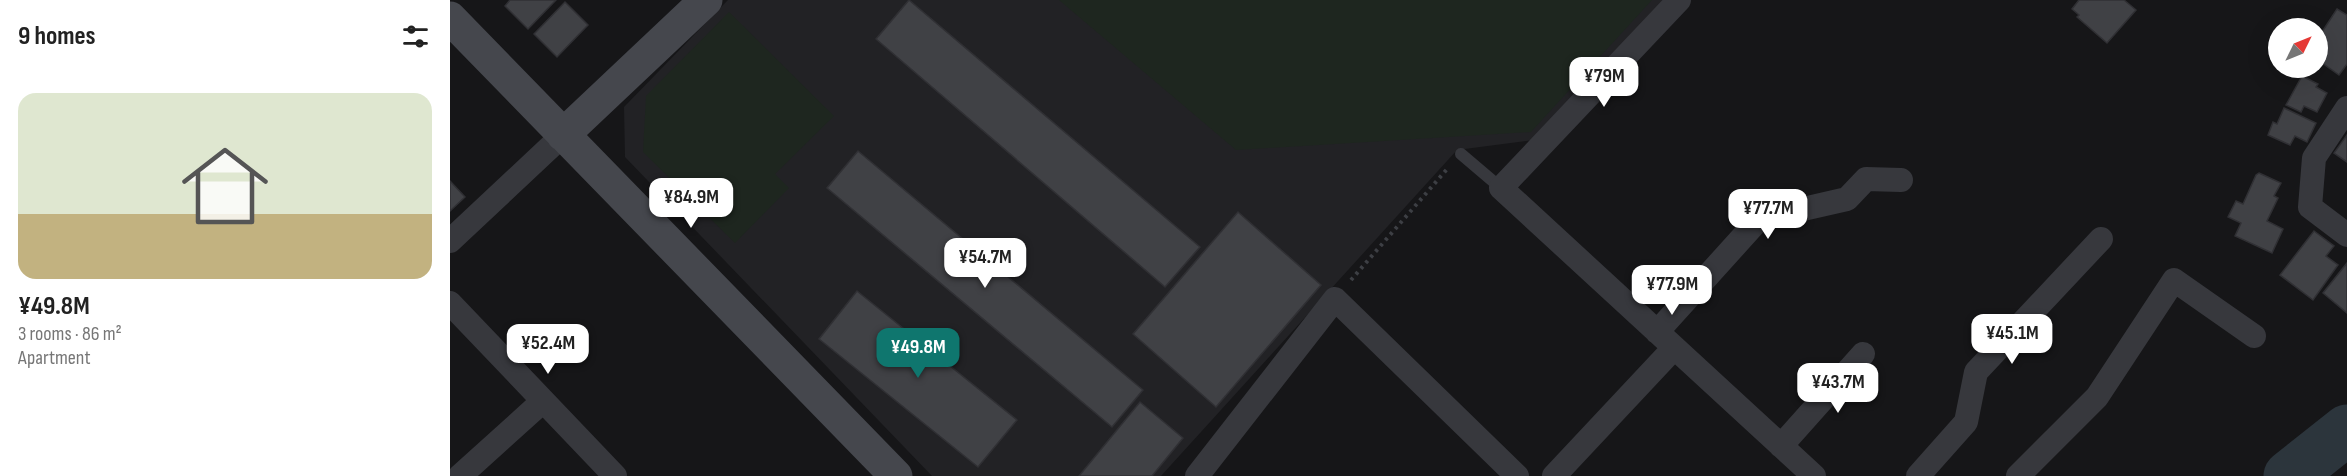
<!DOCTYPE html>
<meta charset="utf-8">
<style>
body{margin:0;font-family:"Sofia Sans Condensed",sans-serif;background:#f2f2f2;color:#222;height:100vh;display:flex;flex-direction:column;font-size:22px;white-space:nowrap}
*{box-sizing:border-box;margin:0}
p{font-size:20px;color:#767676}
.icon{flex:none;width:33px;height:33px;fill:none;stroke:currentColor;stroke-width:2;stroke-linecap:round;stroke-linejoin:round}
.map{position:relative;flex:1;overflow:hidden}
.panel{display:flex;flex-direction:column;background:#fff;width:450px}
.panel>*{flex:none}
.needle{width:39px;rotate:47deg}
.fabs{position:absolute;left:1818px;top:18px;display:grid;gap:12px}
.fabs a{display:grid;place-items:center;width:60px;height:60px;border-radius:50%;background:#fff;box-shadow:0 6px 24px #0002;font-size:30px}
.price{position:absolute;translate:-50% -51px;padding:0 14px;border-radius:12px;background:#fff;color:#222;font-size:20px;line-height:39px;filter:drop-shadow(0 2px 3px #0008)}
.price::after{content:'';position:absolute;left:50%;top:36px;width:18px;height:14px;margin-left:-9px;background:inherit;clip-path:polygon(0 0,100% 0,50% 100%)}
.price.active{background:#0f766e;color:#fff}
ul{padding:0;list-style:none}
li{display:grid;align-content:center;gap:12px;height:318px;padding:0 18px}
li span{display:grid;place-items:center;height:186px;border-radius:18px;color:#555}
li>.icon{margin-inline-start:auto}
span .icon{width:108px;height:108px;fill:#fffc;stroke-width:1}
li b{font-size:26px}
h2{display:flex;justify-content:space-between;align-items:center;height:72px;padding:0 18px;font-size:26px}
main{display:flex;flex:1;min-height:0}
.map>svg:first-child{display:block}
.built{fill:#222225}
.green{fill:#1e261f}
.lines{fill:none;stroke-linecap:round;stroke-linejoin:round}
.river{stroke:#2c353c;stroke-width:51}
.building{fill:#404145;stroke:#303034;stroke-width:1.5}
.path{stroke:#3d3f44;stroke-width:4;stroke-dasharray:3 4.5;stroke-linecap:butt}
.lane{stroke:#37383d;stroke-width:12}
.street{stroke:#37383d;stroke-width:24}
.secondary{stroke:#45474d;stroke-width:33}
</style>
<main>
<section class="panel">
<h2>9 homes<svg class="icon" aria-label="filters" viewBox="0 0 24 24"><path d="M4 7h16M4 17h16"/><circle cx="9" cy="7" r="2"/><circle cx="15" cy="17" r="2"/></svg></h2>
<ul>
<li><span style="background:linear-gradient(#dfe7d0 65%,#c2b280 0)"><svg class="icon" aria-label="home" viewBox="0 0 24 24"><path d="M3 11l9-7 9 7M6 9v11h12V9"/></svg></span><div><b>¥49.8M</b><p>3 rooms · 86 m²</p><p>Apartment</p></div></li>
</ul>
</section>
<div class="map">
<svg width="1897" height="476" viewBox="0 0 1897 476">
<rect width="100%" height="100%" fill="#161618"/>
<path class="built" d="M278,0H1218L1084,140L1007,150L711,476H482L175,157L174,107Z"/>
<path class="green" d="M609,0H1202L1081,132L786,150Z
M279,12L384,116L325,174L339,188L285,243L193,152L196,96Z"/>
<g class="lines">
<path class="river" d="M1839,476L1897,430"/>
</g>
<path class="building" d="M60,0H106L78,29L55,6Z
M459,0L750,247L715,287L426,39Z
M1629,0H1674L1686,10L1657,43L1627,17L1629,15L1622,9Z
M115,2L138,25L107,57L84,34Z
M1887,9L1897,15V64L1889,75L1868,60V38Z
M1852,76L1868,84L1866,87L1877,93L1867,112L1854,106L1851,112L1836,105Z
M1834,108L1866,123L1857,142L1845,136L1840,145L1818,135L1823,122L1827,124Z
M1897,135V162L1884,153Z
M408,151L693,390L662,427L377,188Z
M1809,173L1831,183L1824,196L1828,198L1817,221L1833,229L1822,253L1785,236L1791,223L1778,217L1786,201L1793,204L1806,175Z
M0,181L15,197L0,211Z
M788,212L871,285L766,407L683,334Z
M1864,231L1884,246L1876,256L1888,265L1863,300L1830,275Z
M1897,263V313L1873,293Z
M407,291L567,420L528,467L369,339Z
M690,402L733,438L702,476H629Z"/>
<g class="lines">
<path class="path" d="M901,280L998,168"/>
<path class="lane" d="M1011,154L1051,188"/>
<path class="street" d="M1229,0L1051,188L1364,476
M1897,108L1864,158L1860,207L1897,235
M0,241L113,135
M0,303L165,476
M1207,332L1309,219L1397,199L1416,179L1451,180
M1331,446L1413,354
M10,476L93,401
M747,476L885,299L1067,476
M1104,476L1224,348
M1468,476L1516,422L1526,372L1651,239
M1568,476L1647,397L1724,280L1804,336"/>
<path class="secondary" d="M0,18L446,476
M113,135L256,0"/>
</g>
</svg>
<div class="fabs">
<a><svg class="needle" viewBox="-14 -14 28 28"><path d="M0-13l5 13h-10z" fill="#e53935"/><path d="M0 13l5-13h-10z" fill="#767676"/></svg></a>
</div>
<b class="price" style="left:1154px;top:108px">¥79M</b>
<b class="price" style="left:241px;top:229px">¥84.9M</b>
<b class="price" style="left:1318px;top:240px">¥77.7M</b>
<b class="price" style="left:535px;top:289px">¥54.7M</b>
<b class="price" style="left:1222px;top:316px">¥77.9M</b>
<b class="price" style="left:1562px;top:365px">¥45.1M</b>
<b class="price" style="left:98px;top:375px">¥52.4M</b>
<b class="price active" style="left:468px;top:379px">¥49.8M</b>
<b class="price" style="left:1388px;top:414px">¥43.7M</b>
</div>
</main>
